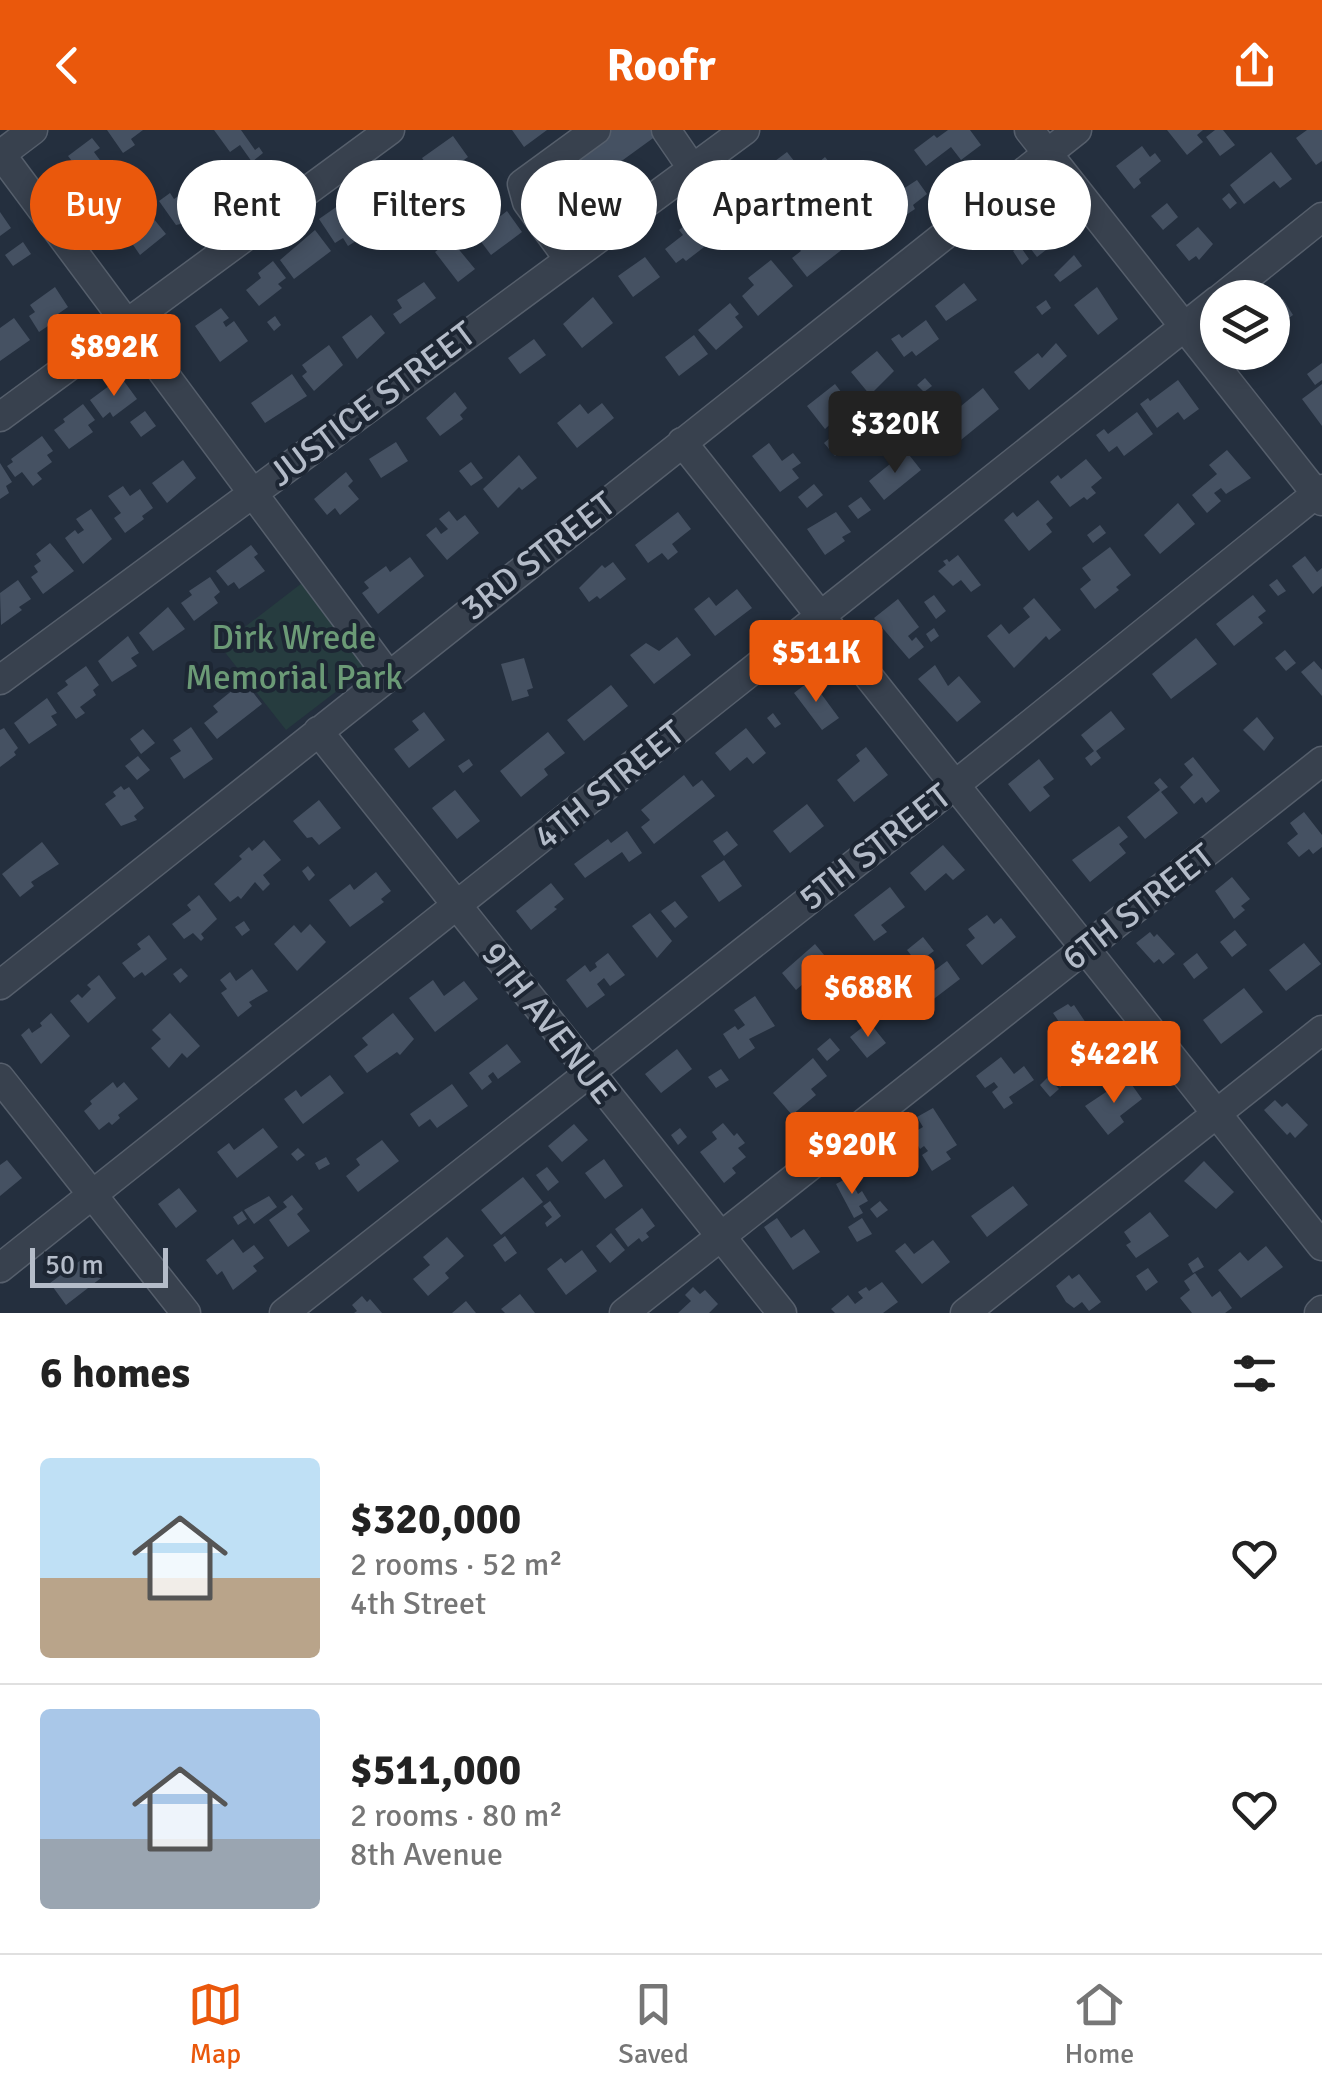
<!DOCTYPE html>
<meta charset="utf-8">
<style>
body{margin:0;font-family:Signika,sans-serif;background:#f2f2f2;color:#222;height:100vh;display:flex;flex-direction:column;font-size:38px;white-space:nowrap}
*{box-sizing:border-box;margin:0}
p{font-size:32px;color:#767676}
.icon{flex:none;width:55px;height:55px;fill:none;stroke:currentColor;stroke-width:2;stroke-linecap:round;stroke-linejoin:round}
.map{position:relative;height:1183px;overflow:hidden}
.sheet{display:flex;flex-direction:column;background:#fff;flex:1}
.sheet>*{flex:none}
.top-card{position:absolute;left:30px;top:30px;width:1262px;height:90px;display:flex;gap:20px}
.tools{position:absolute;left:1200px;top:150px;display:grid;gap:20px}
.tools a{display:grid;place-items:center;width:90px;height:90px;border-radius:50%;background:#fff;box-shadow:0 5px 15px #0003;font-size:50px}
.scale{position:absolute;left:30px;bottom:25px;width:138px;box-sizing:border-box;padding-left:10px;border:5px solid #b4bcc9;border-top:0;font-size:28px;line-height:35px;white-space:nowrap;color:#b4bcc9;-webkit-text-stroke:8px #1d2633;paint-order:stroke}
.price{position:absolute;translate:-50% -85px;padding:0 22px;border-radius:10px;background:#ea580c;color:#fff;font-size:32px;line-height:65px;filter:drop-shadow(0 2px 5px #0008)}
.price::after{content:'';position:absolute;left:50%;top:60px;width:30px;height:22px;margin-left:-15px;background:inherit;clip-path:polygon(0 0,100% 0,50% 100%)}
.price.on{background:#222;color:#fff}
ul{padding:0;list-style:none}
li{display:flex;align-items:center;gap:30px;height:250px;padding:0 40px}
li+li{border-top:2px solid #e0e0e0}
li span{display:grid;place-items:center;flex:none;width:280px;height:200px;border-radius:10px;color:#555}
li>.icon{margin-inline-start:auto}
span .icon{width:120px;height:120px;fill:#fffc;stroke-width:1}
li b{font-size:42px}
h2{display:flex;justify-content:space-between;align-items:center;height:120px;padding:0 40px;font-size:42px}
.chip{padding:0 35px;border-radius:45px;background:#fff;box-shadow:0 5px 15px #0003;font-size:35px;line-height:90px}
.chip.on{background:#ea580c;color:#fff}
header{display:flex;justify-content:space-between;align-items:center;height:130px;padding:0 40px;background:#ea580c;color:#fff;font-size:45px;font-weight:700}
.menu{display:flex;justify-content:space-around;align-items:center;height:140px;border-top:2px solid #e0e0e0;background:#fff;font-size:28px;color:#767676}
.menu a{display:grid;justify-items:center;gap:5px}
.menu .on{color:#ea580c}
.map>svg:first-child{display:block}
.green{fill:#263c3f}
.building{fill:#455162}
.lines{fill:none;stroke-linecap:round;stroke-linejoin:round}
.minor-casing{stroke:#565f6c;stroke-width:31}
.minor{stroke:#38414e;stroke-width:28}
.labels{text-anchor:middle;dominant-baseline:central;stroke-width:8;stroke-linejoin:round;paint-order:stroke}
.street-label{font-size:35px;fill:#b4bcc9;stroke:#1d2633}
.park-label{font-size:35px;fill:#6b9a76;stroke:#1d2633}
</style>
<header><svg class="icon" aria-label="back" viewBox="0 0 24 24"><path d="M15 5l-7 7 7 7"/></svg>Roofr<svg class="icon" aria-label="share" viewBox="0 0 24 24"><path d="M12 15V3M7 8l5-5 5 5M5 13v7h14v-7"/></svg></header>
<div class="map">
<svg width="1322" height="1183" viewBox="0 0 1322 1183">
<rect width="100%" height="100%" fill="#242f3e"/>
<path class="green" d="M302,453L368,537L286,600L220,516Z"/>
<path class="building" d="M107,0H143L131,9L135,15L123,23Z
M214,0H241L255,20L259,17L263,23L252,32L240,15L230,22Z
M512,0H547L524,17Z
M601,0H652L656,6L550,83L528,53Z
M948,0H970L981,15L961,30L951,17L926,36L914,20L934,5L937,8Z
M1167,0H1203L1197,5L1203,12L1187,25Z
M1215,0H1223L1235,15L1220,26L1206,7Z
M1307,0H1322V31L1316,35L1296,8Z
M453,6L468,27L437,49L422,28Z
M92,8L100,18L94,22L113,48L95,61L68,26Z
M1142,16L1150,27L1155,23L1161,31L1139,49L1141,53L1134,59L1116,36Z
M787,22L802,41L778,60L763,40Z
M1271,22L1292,49L1280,58L1274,51L1244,74L1230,55Z
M825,27L834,38L827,44L818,33Z
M401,37L424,70L395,90L383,73L391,67L380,51Z
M917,50L927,64L913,75L915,79L903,87L885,60L895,53L900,61Z
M201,51L213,69L185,93L176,95L159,71L170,63L174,69Z
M747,51L762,69L748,80L757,91L746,100L736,88L729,95L714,77Z
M1229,63L1237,73L1230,79L1222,69Z
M135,64L140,71L136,74L145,86L149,83L166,104L140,125L111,83Z
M352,66L364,84L369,82L372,87L358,97L364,106L348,116L343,108L335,113L319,89Z
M1167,73L1178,87L1163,100L1151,86Z
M507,81L522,102L491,125L476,105Z
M0,82L11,98L0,106Z
M696,86L712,111L686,131L683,128L676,133L665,119L683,105L679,100Z
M1045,87L1057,104L1047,111L1051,116L1037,127L1027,114L1031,111L1025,103Z
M394,92L407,111L399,116L397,112L388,118L378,102Z
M1198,97L1213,114L1199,130L1196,126L1189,131L1176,115Z
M829,98L844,118L807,147L792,128L801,121L794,112L805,104L811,112Z
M315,100L331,121L294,149L280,130Z
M451,110L475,139L458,152L435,122Z
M23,112L31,124L13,136L5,125Z
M1020,116L1029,129L1022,135L1013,121Z
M1074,125L1082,136L1060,152L1054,145Z
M645,127L660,147L633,167L618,146Z
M771,130L793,156L758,186L742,166L754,155L748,148Z
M273,131L286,148L278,154L282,158L259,176L246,160L261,148L258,143Z
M424,152L436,168L400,194L393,184L402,178L397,170Z
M964,153L977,170L946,191L935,176Z
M55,157L68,177L58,184L60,188L39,202L29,186L35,182L30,175Z
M1097,157L1118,189L1098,205L1074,175Z
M593,167L613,193L582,218L563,194Z
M1283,169L1293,185L1283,192L1277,183L1272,186V176Z
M1046,170L1051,178L1042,185L1036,177Z
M730,173L739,184L735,187L743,197L716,220L698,200Z
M221,178L229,188L223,192L226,197L234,191L248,211L220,232L195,196Z
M371,185L385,203L357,229L342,207Z
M275,186L281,195L274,201L267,192Z
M14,188L30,210L0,231V198Z
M926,190L939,209L916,226L912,221L904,227L891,209L899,204L902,208Z
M1272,192L1285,209L1272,218Z
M694,205L708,224L679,246L665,227Z
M534,209L546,225L520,244L508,228Z
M1056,213L1067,226L1029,260L1014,242L1038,223L1042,228Z
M329,215L343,235L314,261L302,246L307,242L302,235Z
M877,221L894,241L870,265L851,242Z
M1322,233V250L1315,255L1307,244Z
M292,244L307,266L265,293L251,273Z
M121,247L137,269L113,287L110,282L103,288L90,270Z
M925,248L932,256L924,262L917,255Z
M1178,250L1199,279L1184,290L1178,282L1157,298L1140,274L1148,268L1150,271Z
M835,254L851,275L825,299L807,276Z
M1322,254V296L1302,269Z
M983,258L999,279L956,314L939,294Z
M455,262L467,278L460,285L463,289L440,306L426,288Z
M602,273L614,288L577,318L557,293L580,274L588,284Z
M880,273L889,285L877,294L868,282Z
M83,274L95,290L88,295L93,302L69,319L54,300L65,292L63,289Z
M145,281L156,296L141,307L130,292Z
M1137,282L1153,304L1124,326L1117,316L1109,322L1096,305L1104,299L1108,304Z
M838,301L849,314L835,326L824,313Z
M42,306L53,321L47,325L52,332L37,343L42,349L33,356L22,342L15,347L7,336L13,332L11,329Z
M396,312L408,331L381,348L369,329Z
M769,313L782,331L793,323L801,333L792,339L799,348L780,362L752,326Z
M1227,320L1251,348L1226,364L1221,358L1214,363L1221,371L1207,383L1192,365L1217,344L1209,335Z
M906,321L921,340L884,370L869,351Z
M519,325L537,348L522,360L519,357L498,378L483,359Z
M1086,329L1102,348L1091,357L1096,363L1087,370L1084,367L1070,377L1050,352L1058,345L1061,349Z
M183,330L196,348L167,373L152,353Z
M471,332L483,348L471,356L459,341Z
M0,333L12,352L6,356L9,363L0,369Z
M346,342L353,351L348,356L359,369L340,385L335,378L327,385L314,369Z
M814,354L823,365L807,378L798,367Z
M123,356L130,366L140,359L153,378L142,386L144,389L125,403L114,388L121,383L108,366Z
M861,367L871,380L858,389L848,376Z
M1038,370L1053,388L1046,394L1052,402L1029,421L1004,390L1013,382L1017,387Z
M1178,373L1195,394L1160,424L1144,405Z
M91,379L112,409L83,434L65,408L75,400L78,404L84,400L76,389Z
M449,381L457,391L465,385L479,403L447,430L426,405L436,397L441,404L448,399L439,389Z
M678,382L691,399L672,414L678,422L668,430L662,423L648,433L635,415Z
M836,382L851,402L842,407L845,411L825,425L807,399Z
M1100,395L1106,403L1093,413L1087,405Z
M50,413L74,441L43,464L31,447L38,442L34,436L41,431L36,424Z
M251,415L258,424L254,427L265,441L239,459L234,452L228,456L216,441Z
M1110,417L1131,445L1116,457L1119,460L1095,479L1080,459L1091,450L1082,438Z
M958,425L981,455L971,462L961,450L953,456L938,441L946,435L943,431L947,429L949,432Z
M1305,426L1317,442L1322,438V456L1313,464L1292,436Z
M410,427L424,446L378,484L362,463L369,458L364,452L386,436L390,442Z
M613,432L626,449L600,469L597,466L589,472L579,458L602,435L605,438Z
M210,447L220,462L214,467L218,473L194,491L181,473L192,465L189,461Z
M1277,449L1286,461L1278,466L1269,455Z
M18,450L31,469L19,477L22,480L1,495L0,463Z
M737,459L752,478L715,506L694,479L709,467L716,476Z
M934,465L946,481L936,489L924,472Z
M1253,465L1266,481L1258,487L1263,493L1234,516L1216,494Z
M1034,468L1061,500L1049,510L1046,506L1014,538L987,506L1001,494L1009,504L1030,487L1023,478Z
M898,469L919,497L908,506L912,511L916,507L924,517L909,529L874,488Z
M168,477L185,499L153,521L139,503Z
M934,498L939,506L931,512L926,504Z
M128,506L139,523L131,528L137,536L112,552L98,531Z
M677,507L691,525L654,554L630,525L646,513L659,521Z
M1196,508L1217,534L1171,569L1152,544Z
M1285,520L1296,533L1286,541L1275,528Z
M524,528L533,558L527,560L529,566L512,571L501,534Z
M1314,531L1322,540V566L1301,542Z
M935,535L948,556L959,546L981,572L957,592L918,549Z
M86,536L99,555L93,560L96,565L80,577L85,583L76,589L57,563L68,555L65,551Z
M811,550L839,588L822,600L794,563Z
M244,551L262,574L217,609L204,593L218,582L213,576Z
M611,555L628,576L584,611L567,590Z
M47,568L57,583L51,586L57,595L29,614L14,593Z
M1111,581L1125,599L1096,621L1101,628L1091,636L1085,628L1094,621L1081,605Z
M424,582L445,610L409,638L394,619L419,600L412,591Z
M773,583L781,594L775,598L767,588Z
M1257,587L1274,608L1264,621L1243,600Z
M191,597L213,629L184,649L170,628L181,621L173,610Z
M4,598L18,618L14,622L16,625L0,637V600Z
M746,598L766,623L753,634L747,627L730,641L715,623Z
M143,599L155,613L141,624L130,609Z
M548,602L565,623L544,639L548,645L521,667L500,641Z
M866,617L888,645L854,672L837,650L860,631L856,625Z
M138,626L150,640L137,650L125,636Z
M1193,627L1220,661L1206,673L1202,667L1194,674L1180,657L1193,645L1184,634Z
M469,629L473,635L463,643L458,636Z
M1039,629L1054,649L1043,657L1050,666L1030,682L1008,654Z
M684,645L693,657L702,650L715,666L654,714L641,697L650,690L641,680Z
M1160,648L1168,657L1161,662L1178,683L1145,709L1127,687L1160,660L1154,653Z
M121,656L124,660L129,657L144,678L134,686L137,690L121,696L105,674L116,666L113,662Z
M455,660L480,691L457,709L432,678Z
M319,670L341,698L319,715L312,707L307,708L293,691Z
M807,674L824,696L790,723L773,701Z
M1304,682L1322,705V717L1313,724L1309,719L1299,727L1287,713L1298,704L1290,693Z
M1119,696L1128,707L1119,714L1126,723L1090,752L1072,730Z
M627,701L642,723L629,732L622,722L585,748L574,734L608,709L611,713Z
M727,701L738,715L724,726L713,711Z
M264,710L281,730L263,745L270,754L263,761L255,752L241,769L238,766L230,772L214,754L242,729L239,726L249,717L252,721Z
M42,712L59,734L31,752L34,756L20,767L2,744Z
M943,715L965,740L953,750L946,743L925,761L910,743Z
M724,730L742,756L719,772L701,746Z
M308,736L315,745L309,751L302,741Z
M376,742L391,761L381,769L384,772L350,797L329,770L350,754L354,760Z
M1232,747L1250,769L1241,776L1245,780L1234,789L1215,761Z
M551,753L564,769L554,777L557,779L531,800L516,781Z
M890,757L905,777L881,795L887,802L874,811L854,785Z
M199,765L217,789L201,804L204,808L201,811L193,803L184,809L172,794L191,780L187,775Z
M675,771L688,787L675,798L661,781Z
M650,783L672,811L657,828L632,796Z
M987,785L994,794L1001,788L1016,807L982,835L966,815L975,808L968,799Z
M244,791L250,800L242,806L235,797Z
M310,794L326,812L297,841L274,814L294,795L301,803Z
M1235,800L1247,815L1232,827L1220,812Z
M1150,802L1154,807L1157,804L1175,824L1163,834L1159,829L1154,833L1136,813Z
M149,805L167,829L145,846L142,842L134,848L122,833L141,819L137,814Z
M923,807L934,821L917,833L907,820Z
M1304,813L1321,834L1286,861L1269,840Z
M815,814L829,831L796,860L782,843Z
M608,823L625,845L610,856L604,848L597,854L605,865L587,878L566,850L585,835L590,842L597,837L595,833Z
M1197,823L1208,838L1194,849L1183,834Z
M947,831L960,849L914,884L900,866L914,856L910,850L918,844L923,849Z
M181,838L188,846L180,853L173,844Z
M252,839L268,861L249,872L252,876L238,887L221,863L227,859L220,850L230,842L236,851Z
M99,845L116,868L88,893L70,871L78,864L82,868L91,859L87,855Z
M433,850L444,866L464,851L478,869L435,902L409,868Z
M1244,858L1263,882L1221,914L1203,890Z
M755,866L775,896L749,909L755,918L739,929L723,904L735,896L738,900L745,895L734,880Z
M1068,874L1071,877L1074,875L1086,893L1080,897L1084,903L1072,911L1053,883Z
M51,883L70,906L41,934L21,905L29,898L32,903L42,896L40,893Z
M170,883L200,916L187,928L182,923L169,938L151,918L161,909L152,900Z
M393,883L414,909L400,925L397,922L367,943L354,926L368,915L362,908Z
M869,892L886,913L867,928L850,907Z
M830,908L840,920L827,931L817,919Z
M507,914L521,932L498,949L493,942L488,946L492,952L482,960L469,943Z
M677,919L692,939L661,963L645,944Z
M1001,927L1014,944L1024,936L1034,950L1009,967L1013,973L1004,979L992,962L998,957L994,952L985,958L976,946Z
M813,928L827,946L811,959L816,965L792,985L773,963Z
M1064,933L1075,947L1060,957L1050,943Z
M721,939L729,950L716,958L708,947Z
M330,945L344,963L303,994L284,969L296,960L301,967Z
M1048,947L1059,959L1050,967L1040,955Z
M1127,948L1142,969L1120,986L1124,992L1108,1005L1085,976Z
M113,952L117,958L124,952L138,969L118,985L120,988L112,995L109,992L99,1000L84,981L92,974L90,971Z
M452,954L468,976L437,998L430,989L419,997L410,984Z
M1275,970L1282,977L1287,973L1308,995L1295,1008L1290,1002L1287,1005L1264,980Z
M933,978L957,1015L946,1022L951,1029L932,1041L922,1025L928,1021L924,1016L920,1019L911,1004L923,997L917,987Z
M723,993L734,1006L737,1003L745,1013L738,1018L746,1027L732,1038L736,1043L724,1053L700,1022L717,1009L712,1002Z
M574,994L588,1010L562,1032L548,1016Z
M263,998L278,1017L237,1048L217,1022L229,1013L234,1020Z
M680,998L687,1007L678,1015L671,1005Z
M382,1010L399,1031L358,1062L346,1046L360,1035L356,1029Z
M298,1018L305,1025L297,1031L291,1024Z
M326,1027L330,1034L319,1040L315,1033Z
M604,1029L623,1056L605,1069L585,1043Z
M7,1030L22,1048L0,1066V1035Z
M1204,1031L1234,1062L1216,1079L1184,1051Z
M547,1037L559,1052L548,1061L536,1045Z
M523,1047L543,1072L501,1105L481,1080Z
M849,1047L858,1064L862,1061L868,1071L859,1076L863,1083L854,1088L836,1054Z
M1013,1056L1028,1075L987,1107L971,1086Z
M179,1058L197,1081L176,1098L158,1074Z
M292,1065L303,1079L297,1084L310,1101L288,1117L269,1090L287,1077L283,1072Z
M269,1066L277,1077L254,1094L244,1080Z
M550,1071L561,1086L547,1097L545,1093L552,1087L543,1076Z
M880,1071L888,1080L877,1088L870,1079Z
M642,1078L655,1096L646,1103L649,1107L642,1112L639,1108L628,1117L615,1099Z
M242,1081L247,1089L238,1095L233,1087Z
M1150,1082L1169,1106L1136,1128L1126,1115L1131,1112L1124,1102Z
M777,1088L791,1108L804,1099L820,1122L793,1140L764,1097Z
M862,1088L872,1104L857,1112L848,1097Z
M611,1103L625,1120L610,1133L596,1116Z
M505,1106L517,1123L505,1132L493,1115Z
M447,1107L464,1126L445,1143L449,1148L428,1166L413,1149L430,1135L423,1127Z
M233,1109L243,1123L254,1115L264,1128L253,1136L257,1141L233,1160L222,1141L217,1145L206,1130Z
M933,1110L950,1132L922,1154L895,1121L905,1113L914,1124Z
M1266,1116L1283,1137L1241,1168L1218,1140L1240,1122L1248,1131Z
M582,1120L597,1141L566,1165L547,1139L561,1128L565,1133Z
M85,1127L101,1148L66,1175L50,1153Z
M1198,1127L1204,1137L1193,1143L1188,1134Z
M1148,1138L1158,1152L1146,1161L1136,1146Z
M1195,1143L1212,1167L1220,1161L1232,1178L1225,1183H1192L1180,1168L1190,1160L1184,1151Z
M1079,1144L1101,1172L1089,1181L1082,1172L1074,1178L1066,1172L1056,1156L1069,1145L1072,1149Z
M882,1152L898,1172L883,1183H835L831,1179L848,1165L855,1174L863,1168L858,1162L866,1157L869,1161Z
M693,1157L700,1164L705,1160L718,1174L709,1183H678L691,1171L685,1165Z
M520,1164L535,1183H505L501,1179Z
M362,1166L367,1172L370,1169L382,1183H354L357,1181L352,1175Z
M466,1171L476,1183H452Z"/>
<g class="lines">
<g class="minor-casing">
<path id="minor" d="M666,0L692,38
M1029,0L1322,371
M0,23L388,545
M0,25L33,0
M568,128L527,72L522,54L596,0
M1221,168L1322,87
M0,287L390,0
M682,312L1322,1116
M0,550L745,0
M318,601L782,1183
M0,855L1077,0
M0,948L186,1183
M0,1138L1218,170
M284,1183L955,655L1322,359
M624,1183L1322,631
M965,1183L1322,900
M1319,1183L1322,1180"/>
</g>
<use href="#minor" class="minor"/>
</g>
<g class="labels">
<g class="street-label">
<text transform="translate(372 274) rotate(-37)">JUSTICE STREET</text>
<text transform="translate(538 426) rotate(-38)">3RD STREET</text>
<text transform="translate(609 655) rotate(-39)">4TH STREET</text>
<text transform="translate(875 717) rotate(-38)">5TH STREET</text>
<text transform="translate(1138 777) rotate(-38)">6TH STREET</text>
<text transform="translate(549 893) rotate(52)">9TH AVENUE</text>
</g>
<g class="park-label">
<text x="294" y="507">Dirk Wrede<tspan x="294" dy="40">Memorial Park</tspan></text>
</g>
</g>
</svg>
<div class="tools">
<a><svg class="icon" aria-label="layers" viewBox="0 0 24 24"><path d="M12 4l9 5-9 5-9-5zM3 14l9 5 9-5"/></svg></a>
</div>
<div class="scale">50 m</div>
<b class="price" style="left:114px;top:269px">$892K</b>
<b class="price on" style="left:895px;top:346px">$320K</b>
<b class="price" style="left:816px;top:575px">$511K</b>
<b class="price" style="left:868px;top:910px">$688K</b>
<b class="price" style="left:1114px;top:976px">$422K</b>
<b class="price" style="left:852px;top:1067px">$920K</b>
<div class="top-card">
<a class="chip on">Buy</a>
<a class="chip">Rent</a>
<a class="chip">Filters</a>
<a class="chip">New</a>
<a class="chip">Apartment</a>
<a class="chip">House</a>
</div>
</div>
<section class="sheet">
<h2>6 homes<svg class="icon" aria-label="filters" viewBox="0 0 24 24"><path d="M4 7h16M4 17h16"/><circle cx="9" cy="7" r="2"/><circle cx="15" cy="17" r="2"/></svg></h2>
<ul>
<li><span style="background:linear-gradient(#bfe0f5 60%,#b9a48a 0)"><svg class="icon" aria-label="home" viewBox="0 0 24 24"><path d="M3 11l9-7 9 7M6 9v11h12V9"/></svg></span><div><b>$320,000</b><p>2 rooms · 52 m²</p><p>4th Street</p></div><svg class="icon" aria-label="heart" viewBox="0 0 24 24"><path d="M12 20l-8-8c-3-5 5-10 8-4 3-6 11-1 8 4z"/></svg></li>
<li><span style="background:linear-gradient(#a9c7e8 65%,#9aa5b1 0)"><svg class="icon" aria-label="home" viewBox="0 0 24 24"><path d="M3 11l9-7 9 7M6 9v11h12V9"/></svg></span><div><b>$511,000</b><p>2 rooms · 80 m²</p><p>8th Avenue</p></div><svg class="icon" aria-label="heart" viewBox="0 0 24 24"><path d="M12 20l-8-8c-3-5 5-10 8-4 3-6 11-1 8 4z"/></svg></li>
</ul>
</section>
<nav class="menu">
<a class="on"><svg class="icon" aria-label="map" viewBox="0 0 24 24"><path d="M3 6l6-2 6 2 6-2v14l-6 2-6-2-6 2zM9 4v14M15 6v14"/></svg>Map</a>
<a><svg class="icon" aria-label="saved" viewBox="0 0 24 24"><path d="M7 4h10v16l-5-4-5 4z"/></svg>Saved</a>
<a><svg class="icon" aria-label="home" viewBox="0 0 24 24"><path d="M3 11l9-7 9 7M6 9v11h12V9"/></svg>Home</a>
</nav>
